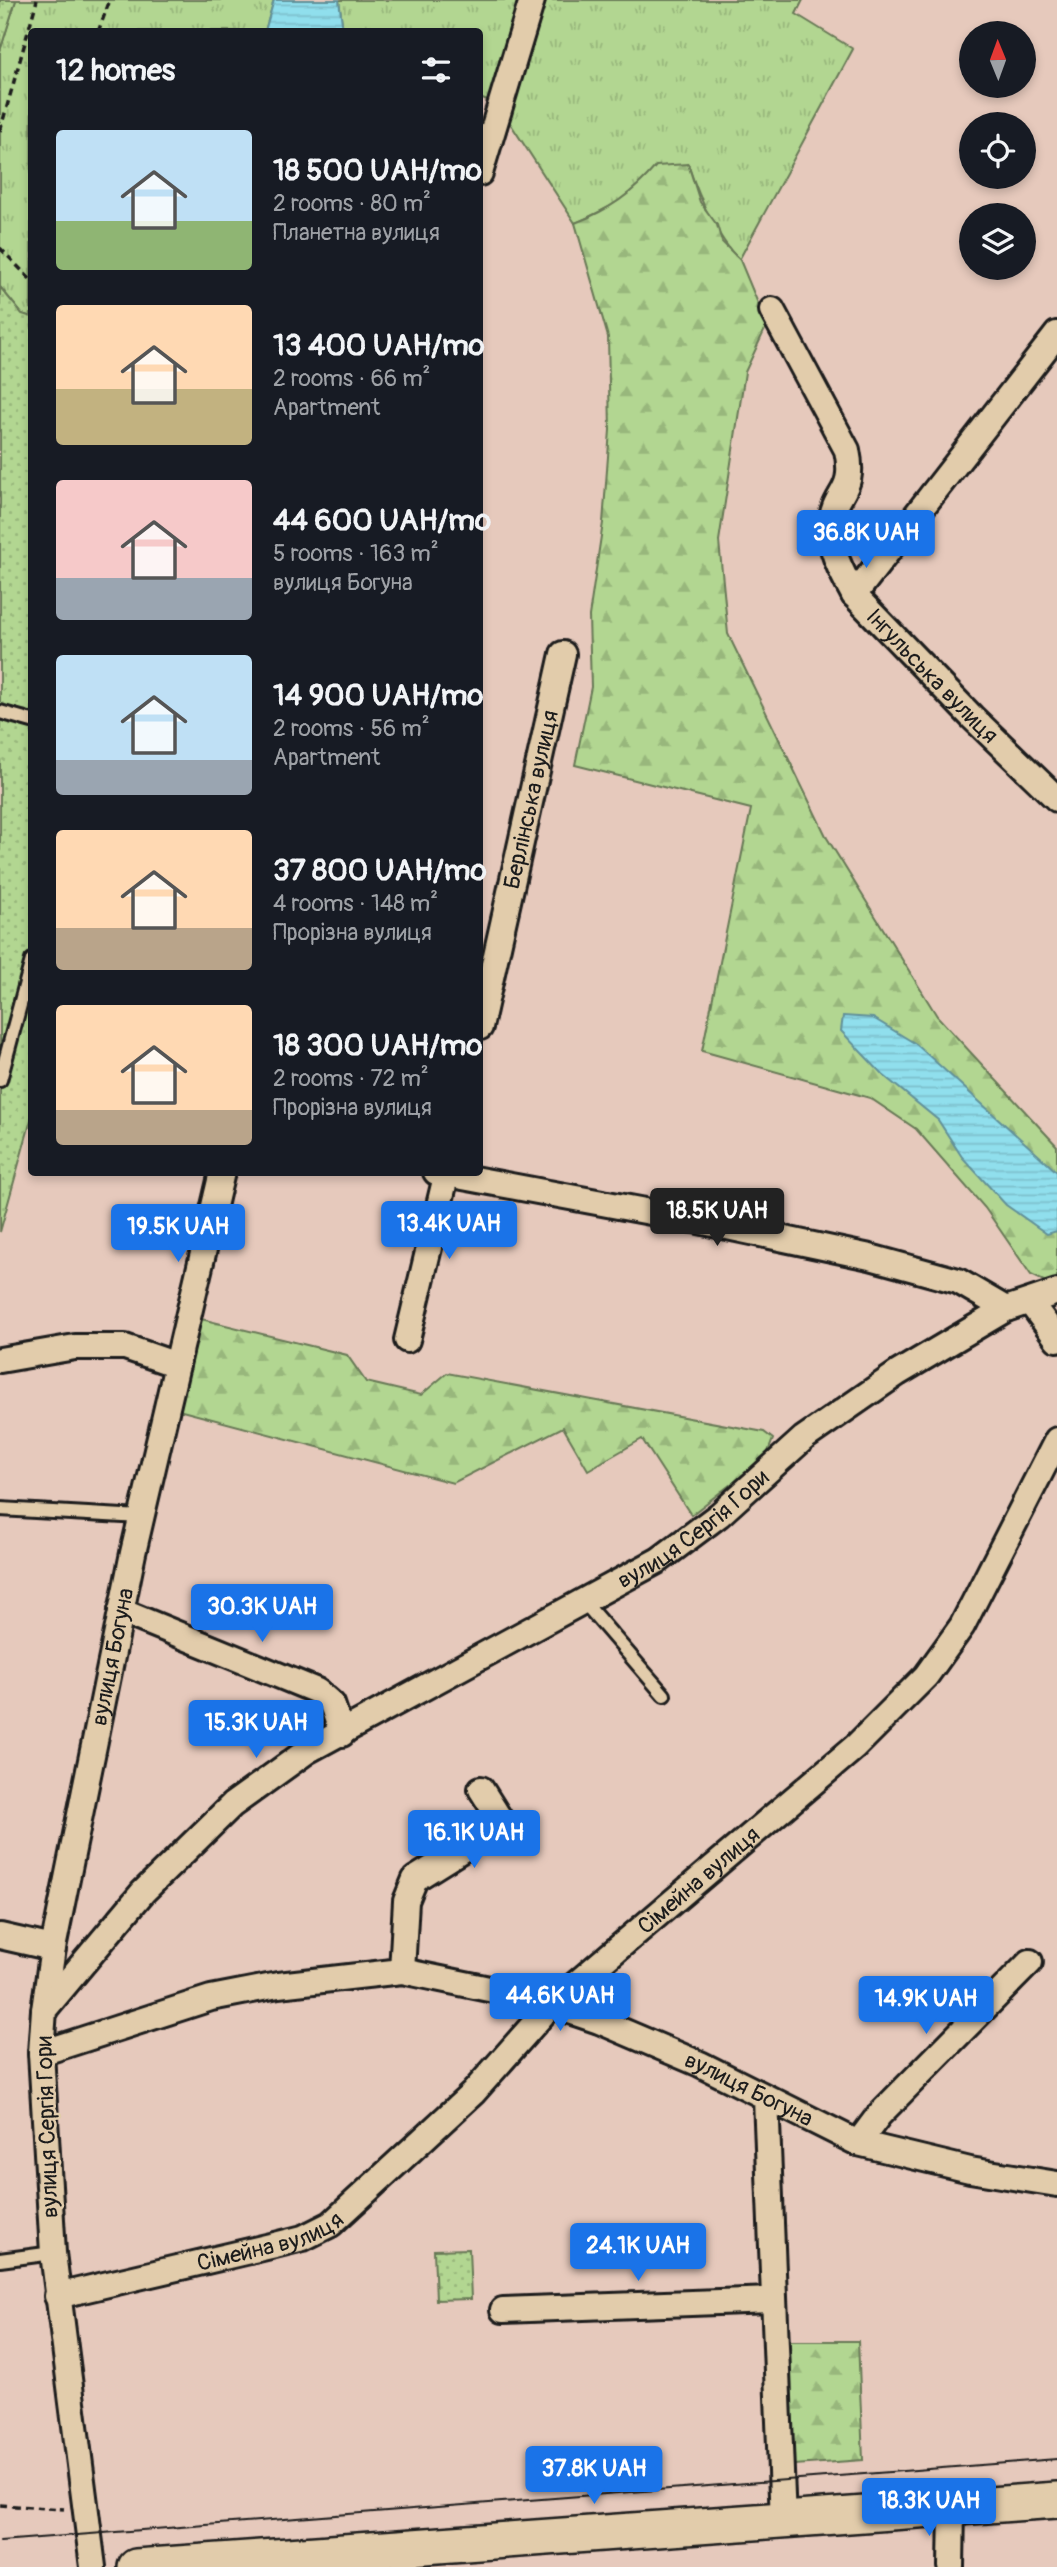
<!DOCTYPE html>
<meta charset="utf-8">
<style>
body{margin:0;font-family:Pangolin,sans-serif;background:#242831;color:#f1f3f6;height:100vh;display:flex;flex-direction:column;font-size:26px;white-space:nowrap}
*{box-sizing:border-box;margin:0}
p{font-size:23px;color:#9ea1a6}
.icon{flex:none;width:38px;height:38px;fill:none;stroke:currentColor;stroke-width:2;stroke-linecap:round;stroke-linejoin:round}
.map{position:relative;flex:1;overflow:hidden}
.panel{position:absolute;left:28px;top:28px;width:455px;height:1148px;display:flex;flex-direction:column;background:#171b24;border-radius:7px;box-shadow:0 4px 10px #0003}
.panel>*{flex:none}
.needle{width:46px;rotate:359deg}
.buttons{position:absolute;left:959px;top:21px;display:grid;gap:14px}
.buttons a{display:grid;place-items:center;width:77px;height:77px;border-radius:50%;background:#171b24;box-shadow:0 4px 10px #0003;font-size:35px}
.price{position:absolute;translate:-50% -60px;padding:0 16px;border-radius:7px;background:#1a73e8;color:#fff;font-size:23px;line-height:46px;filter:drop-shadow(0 2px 4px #0008)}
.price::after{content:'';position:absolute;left:50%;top:42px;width:21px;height:16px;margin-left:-10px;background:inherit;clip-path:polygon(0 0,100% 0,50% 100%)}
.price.current{background:#222;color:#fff}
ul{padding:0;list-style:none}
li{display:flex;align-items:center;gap:21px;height:175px;padding:0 28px}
li span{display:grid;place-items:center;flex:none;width:196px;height:140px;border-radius:7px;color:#555}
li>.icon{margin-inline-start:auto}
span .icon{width:84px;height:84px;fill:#fffc;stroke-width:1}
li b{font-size:30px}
h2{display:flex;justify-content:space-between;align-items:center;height:84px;padding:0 28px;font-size:30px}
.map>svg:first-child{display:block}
.grass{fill:url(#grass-tufts);stroke:#677956;stroke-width:2}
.forest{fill:url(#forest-firs);stroke:#677956;stroke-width:2}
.park{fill:url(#park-dots);stroke:#677956;stroke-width:2}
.water{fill:url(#water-rules);stroke:#629199;stroke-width:2}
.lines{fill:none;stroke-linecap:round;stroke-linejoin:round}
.lane-casing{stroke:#1c1c1c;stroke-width:18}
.street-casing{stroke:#1c1c1c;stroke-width:30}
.secondary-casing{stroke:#1c1c1c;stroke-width:40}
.path{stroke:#1c1c1c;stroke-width:3.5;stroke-dasharray:7 5;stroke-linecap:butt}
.lane{stroke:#e2ccab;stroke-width:12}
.street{stroke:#e2ccab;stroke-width:24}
.secondary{stroke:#e2ccab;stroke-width:35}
.tram{stroke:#1c1c1c;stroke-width:2}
.labels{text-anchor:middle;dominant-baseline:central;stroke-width:5;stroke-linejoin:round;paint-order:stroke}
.street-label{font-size:23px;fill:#1c1c1c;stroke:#e2ccab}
</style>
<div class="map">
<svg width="1057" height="2567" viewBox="0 0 1057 2567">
<defs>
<pattern id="grass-tufts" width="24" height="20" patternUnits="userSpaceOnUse" patternTransform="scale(1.75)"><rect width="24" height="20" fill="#b2d691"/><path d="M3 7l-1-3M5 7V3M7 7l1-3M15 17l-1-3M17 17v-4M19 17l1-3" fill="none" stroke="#98b77c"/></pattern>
<pattern id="forest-firs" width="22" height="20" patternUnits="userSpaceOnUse" patternTransform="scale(1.75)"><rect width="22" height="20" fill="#b2d691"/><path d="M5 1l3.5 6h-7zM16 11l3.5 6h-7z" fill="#98b77c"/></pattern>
<pattern id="park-dots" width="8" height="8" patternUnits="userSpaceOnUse" patternTransform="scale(1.75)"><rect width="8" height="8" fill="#b2d691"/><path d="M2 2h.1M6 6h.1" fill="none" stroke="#98b77c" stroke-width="1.8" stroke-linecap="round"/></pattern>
<pattern id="water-rules" width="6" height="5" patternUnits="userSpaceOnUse" patternTransform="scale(1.75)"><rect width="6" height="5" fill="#90dfed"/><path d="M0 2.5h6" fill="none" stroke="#7cbfcb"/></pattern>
</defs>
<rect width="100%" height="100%" fill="#e6c9bc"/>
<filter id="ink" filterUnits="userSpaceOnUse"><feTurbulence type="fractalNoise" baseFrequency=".0143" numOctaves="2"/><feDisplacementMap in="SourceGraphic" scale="14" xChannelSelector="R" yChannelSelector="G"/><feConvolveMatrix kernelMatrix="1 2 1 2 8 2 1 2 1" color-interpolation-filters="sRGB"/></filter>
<g filter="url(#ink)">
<path class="grass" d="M16,0H274L265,31L32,32L31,317L22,314L0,287V51Z
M339,0H803L796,14L853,49L739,260C715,234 699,198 688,164C649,183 614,207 575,223L499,106L480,98V32L343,31Z"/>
<path class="forest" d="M688,164L700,202L717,225L722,242L740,260L767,325L745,372L719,541L728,634L827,838L937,1016L1057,1146V1279L1048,1283L1031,1275L985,1208L916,1129L870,1098L702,1051L751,809L575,765L591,687L589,616L603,523L610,430L608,337L575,223C609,210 632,194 656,166Z
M189,1316L347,1355L366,1382L421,1395L447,1373L764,1432L773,1439L766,1457L691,1515L642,1439L588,1470L563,1427L453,1483L167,1407Z
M775,2341H858L863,2460L781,2466Z"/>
<path class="park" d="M0,0H16L0,51Z
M0,287L22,314L32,317V1116L0,1232Z
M469,2249L471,2299L436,2300L434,2250Z"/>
<path class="water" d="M274,0H339L343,31H265Z
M843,1016L873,1018L916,1044L1057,1172V1231L1047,1234L1006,1205L962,1157L938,1120L883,1075L841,1031Z"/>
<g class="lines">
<g class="lane-casing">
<path id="lane" d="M0,712L32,721
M0,1080L32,960
M0,1509L141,1517
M584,1602L664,1695
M0,2260L53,2253"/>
</g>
<g class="street-casing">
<g id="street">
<path d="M480,173L532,0"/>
<path id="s1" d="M772,310L847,450C856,493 835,490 831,523C827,546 843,575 854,595L972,717L1057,799"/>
<path d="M854,595L1057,334"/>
<path id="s2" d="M480,1027L563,654"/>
<path d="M436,1172L699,1221L870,1257L958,1281L1006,1309"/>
<path d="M1030,1302L1057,1339"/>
<path d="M407,1340L447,1172"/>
<path d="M0,1360L75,1347H125L177,1365"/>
<path d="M121,1611L317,1691L332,1704L342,1734"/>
<path d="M0,1936L53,1948"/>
<path d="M402,1971L406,1901L415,1879L503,1824L481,1789"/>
<path id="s3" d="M44,2010L53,1948L133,1553L222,1172"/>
<path id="s4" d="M41,2053L211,1998L278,1985L402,1971L528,1997L599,2021L700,2064L858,2143L970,2170L1057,2184"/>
<path d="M766,2098L783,2521"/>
<path d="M858,2143L879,2115L1030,1962"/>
<path id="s5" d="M57,2296L275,2245L303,2238L331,2224L473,2093L550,2006L855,1747L926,1676L962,1626L1057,1440"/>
<path d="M503,2310L774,2300"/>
<path id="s6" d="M93,2567L53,2253L41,2053L44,2010L143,1892L232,1805L307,1751L659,1560L719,1515L804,1438L898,1373L1006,1309L1057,1292"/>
<path d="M951,2567L952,2509"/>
</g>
</g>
<g class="secondary-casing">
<path id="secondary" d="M136,2567L1057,2500"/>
</g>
<path class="path" d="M98,32L110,0
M0,131L37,0
M0,248L32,281
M0,2505L64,2509"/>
<use href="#lane" class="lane"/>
<use href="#street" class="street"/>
<use href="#secondary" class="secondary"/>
<path class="tram" d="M0,2541L1057,2459"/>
</g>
</g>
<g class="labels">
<g class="street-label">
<text stroke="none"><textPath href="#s1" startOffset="425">Інгульська вулиця</textPath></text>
<text stroke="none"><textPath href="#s2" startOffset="233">Берлінська вулиця</textPath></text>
<text stroke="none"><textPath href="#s6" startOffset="1377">вулиця Сергія Гори</textPath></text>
<text stroke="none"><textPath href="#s3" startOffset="360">вулиця Богуна</textPath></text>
<text stroke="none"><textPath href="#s5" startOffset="788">Сімейна вулиця</textPath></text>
<text stroke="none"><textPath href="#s4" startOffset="740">вулиця Богуна</textPath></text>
<text transform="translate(47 2127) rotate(-92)">вулиця Сергія Гори</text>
<text stroke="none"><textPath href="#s5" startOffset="220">Сімейна вулиця</textPath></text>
</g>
</g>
</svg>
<div class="buttons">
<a><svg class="needle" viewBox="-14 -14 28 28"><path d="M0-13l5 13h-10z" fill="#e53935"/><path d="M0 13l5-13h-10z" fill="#9ea1a6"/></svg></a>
<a><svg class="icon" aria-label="locate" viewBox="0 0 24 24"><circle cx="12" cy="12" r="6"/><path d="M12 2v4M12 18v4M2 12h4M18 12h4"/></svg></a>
<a><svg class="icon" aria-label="layers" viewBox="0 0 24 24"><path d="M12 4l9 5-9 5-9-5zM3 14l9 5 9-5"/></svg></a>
</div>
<b class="price" style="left:866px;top:570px">36.8K UAH</b>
<b class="price current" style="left:717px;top:1248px">18.5K UAH</b>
<b class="price" style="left:449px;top:1261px">13.4K UAH</b>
<b class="price" style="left:178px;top:1264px">19.5K UAH</b>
<b class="price" style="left:262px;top:1644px">30.3K UAH</b>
<b class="price" style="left:256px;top:1760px">15.3K UAH</b>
<b class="price" style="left:474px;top:1870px">16.1K UAH</b>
<b class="price" style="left:560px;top:2033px">44.6K UAH</b>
<b class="price" style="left:926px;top:2036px">14.9K UAH</b>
<b class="price" style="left:638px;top:2283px">24.1K UAH</b>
<b class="price" style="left:594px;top:2506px">37.8K UAH</b>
<b class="price" style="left:929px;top:2538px">18.3K UAH</b>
<section class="panel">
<h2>12 homes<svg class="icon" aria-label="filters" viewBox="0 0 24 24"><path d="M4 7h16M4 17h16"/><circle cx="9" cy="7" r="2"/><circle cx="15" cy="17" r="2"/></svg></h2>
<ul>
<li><span style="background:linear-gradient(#bfe0f5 65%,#8fb573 0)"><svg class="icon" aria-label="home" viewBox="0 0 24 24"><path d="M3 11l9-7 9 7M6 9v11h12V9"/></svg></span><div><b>18 500 UAH/mo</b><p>2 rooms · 80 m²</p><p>Планетна вулиця</p></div></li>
<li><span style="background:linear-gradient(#ffd9b3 60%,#c2b280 0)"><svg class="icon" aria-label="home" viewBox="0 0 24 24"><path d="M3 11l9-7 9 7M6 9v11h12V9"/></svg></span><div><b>13 400 UAH/mo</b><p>2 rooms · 66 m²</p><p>Apartment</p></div></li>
<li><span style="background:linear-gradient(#f6c9c9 70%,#9aa5b1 0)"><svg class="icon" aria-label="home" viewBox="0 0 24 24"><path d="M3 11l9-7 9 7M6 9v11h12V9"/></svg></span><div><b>44 600 UAH/mo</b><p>5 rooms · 163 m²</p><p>вулиця Богуна</p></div></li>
<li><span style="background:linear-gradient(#bfe0f5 75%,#9aa5b1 0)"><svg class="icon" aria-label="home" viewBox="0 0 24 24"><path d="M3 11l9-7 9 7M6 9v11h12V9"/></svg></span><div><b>14 900 UAH/mo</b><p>2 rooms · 56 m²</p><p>Apartment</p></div></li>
<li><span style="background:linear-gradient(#ffd9b3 70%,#b9a48a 0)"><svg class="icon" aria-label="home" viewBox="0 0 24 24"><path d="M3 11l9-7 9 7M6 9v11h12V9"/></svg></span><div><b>37 800 UAH/mo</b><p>4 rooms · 148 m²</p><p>Прорізна вулиця</p></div></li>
<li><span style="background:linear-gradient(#ffd9b3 75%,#b9a48a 0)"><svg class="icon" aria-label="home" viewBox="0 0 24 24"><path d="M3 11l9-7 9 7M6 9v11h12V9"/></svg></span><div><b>18 300 UAH/mo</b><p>2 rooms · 72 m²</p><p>Прорізна вулиця</p></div></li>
</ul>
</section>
</div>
